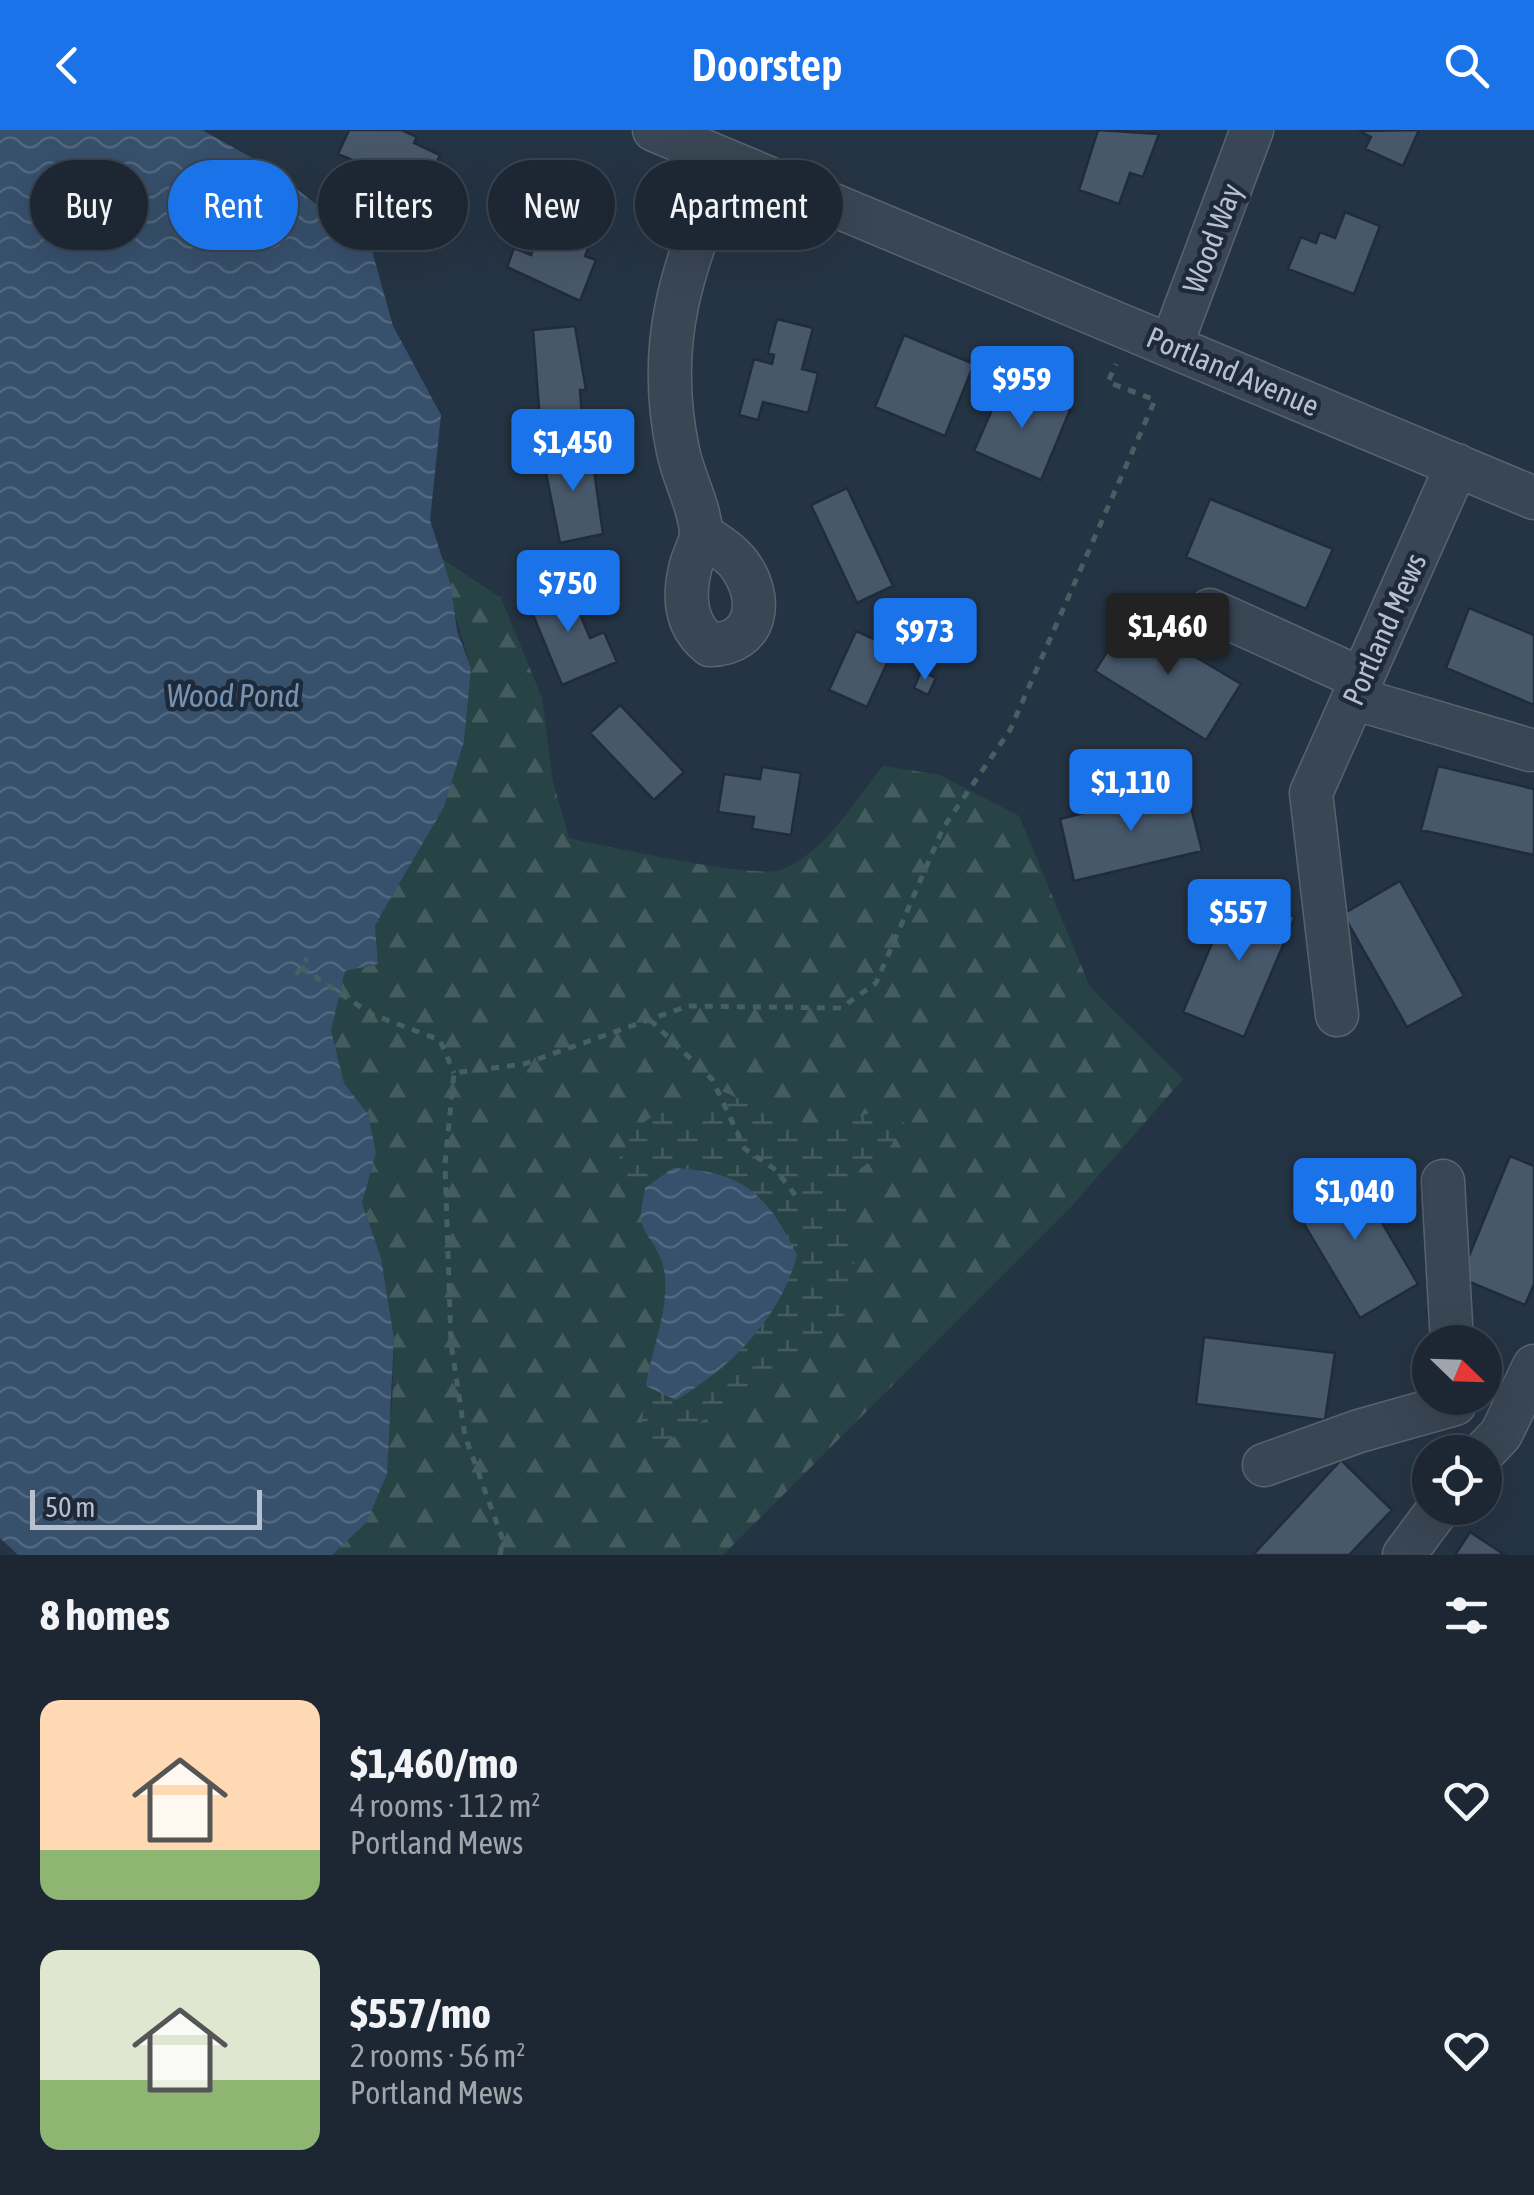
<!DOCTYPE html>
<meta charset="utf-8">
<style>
body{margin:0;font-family:"Asap Condensed",sans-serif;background:#252f3b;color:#f1f3f6;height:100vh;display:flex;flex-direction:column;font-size:38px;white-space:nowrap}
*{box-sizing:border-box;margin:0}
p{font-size:32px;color:#a0a5ac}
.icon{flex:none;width:55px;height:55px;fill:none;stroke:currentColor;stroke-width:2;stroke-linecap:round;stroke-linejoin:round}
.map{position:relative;height:1425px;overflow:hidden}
.details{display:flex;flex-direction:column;background:#1c2733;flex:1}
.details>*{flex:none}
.banner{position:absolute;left:30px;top:30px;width:1000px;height:90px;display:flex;gap:20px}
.needle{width:65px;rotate:113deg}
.tools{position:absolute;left:1412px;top:1195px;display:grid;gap:20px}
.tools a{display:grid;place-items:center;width:90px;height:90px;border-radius:50%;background:#1c2733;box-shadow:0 10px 40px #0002,0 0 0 2px #3a444e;font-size:50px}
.scale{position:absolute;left:30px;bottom:25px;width:232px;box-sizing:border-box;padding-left:10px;border:5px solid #b7c1cd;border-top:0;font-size:28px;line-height:35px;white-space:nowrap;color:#b7c1cd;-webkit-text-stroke:8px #1e2a39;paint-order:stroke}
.price{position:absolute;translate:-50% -85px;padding:0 22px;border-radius:10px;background:#1a73e8;color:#fff;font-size:32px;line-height:65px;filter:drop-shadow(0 2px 5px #0008)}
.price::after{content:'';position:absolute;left:50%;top:60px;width:30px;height:22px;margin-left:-15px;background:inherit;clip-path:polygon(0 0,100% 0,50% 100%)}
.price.on{background:#222;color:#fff}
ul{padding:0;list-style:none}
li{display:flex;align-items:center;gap:30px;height:250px;padding:0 40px}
li span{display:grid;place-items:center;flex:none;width:280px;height:200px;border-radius:20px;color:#555}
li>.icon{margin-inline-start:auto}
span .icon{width:120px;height:120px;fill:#fffc;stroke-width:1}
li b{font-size:42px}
h2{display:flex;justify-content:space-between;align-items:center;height:120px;padding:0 40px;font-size:42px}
.chip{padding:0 35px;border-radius:45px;background:#1c2733;box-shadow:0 10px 40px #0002,0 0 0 2px #3a444e;font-size:35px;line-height:90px}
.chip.on{background:#1a73e8;color:#fff}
header{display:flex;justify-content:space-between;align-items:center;height:130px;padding:0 40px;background:#1a73e8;color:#fff;font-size:45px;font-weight:600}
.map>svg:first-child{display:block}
.forest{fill:url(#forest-firs)}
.wetland{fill:url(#wetland-marsh)}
.water{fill:url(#water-waves)}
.building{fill:#48586b;stroke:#202c3b;stroke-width:2.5}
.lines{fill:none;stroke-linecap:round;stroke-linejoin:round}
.minor-casing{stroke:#586371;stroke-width:45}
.path{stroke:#456061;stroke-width:5;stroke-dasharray:8 8;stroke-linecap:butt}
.minor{stroke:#394654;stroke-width:42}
.labels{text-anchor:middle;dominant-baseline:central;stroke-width:9;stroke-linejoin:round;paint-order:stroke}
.street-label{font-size:30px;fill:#b7c1cd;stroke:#1e2a39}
.water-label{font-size:32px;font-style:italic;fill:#7592b2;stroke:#1e2a39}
</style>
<header><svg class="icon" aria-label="back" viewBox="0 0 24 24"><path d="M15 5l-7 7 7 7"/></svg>Doorstep<svg class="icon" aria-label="search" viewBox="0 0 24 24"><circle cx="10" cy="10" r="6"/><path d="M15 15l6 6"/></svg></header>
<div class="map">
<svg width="1534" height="1425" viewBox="0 0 1534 1425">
<defs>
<pattern id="forest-firs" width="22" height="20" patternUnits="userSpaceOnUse" patternTransform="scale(2.5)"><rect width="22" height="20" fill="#274345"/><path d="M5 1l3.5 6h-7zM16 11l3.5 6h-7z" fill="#445c5f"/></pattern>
<pattern id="wetland-marsh" width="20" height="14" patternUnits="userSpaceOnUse" patternTransform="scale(2.5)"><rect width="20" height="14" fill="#274345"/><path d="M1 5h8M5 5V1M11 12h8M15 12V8" fill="none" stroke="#445c5f"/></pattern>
<pattern id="water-waves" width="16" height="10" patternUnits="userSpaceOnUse" patternTransform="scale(2.5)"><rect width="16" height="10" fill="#37506c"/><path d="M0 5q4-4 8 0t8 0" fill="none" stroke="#526780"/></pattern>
</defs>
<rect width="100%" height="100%" fill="#253444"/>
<path class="forest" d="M438,426L501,468L542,568L553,652L569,708C604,716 754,749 781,740C824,724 855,670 883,636L940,645L1019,686L1090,857L1183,949L1070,1078L723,1425H332L366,1393L392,1278L394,1208L381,1128L362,1073L376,1023L368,984L344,953L331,899L345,841L378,834L375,795L444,677L471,538Z"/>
<path class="wetland" d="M718,960C749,970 771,991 801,1004L880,980L905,993L890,1017L860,1039L846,1067V1101L856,1139L851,1179L768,1254L665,1312L640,1310L646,1256L676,1269L722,1238L673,1038L645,1058L629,1056L618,1031C643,981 653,982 707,977Z"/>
<path class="water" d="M0,0H202L267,36L371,117L393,196L441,285L430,390L451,456L457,501L471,538L464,611L444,677L375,795L378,834L345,841L331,900L344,953L368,984L376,1023L362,1073L381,1128L394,1208L387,1344L366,1393L332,1425H18L0,1408Z
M673,1038C743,1041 767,1064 797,1125C781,1187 732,1237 676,1270L646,1256C651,1220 668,1184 665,1147C663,1119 645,1109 641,1090C640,1081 644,1067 645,1058Z"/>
<path class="building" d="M349,0H402L417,7L414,13L440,25L424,61L338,24Z
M1098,0L1159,4L1143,47L1130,43L1119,74L1079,60Z
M1419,0L1403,36L1365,19L1371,7L1359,1Z
M564,75L600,90L585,126L596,130L580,171L507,137L514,118L531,125L537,109L543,111Z
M1345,82L1380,96L1354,164L1288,139L1301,107L1316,113L1320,102L1335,108Z
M777,189L813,198L802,239L818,243L808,283L763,272L758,290L739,285L754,229L772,234L774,225L768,223Z
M575,196L586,260H580L582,287L540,291L533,200Z
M904,205L974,234L945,306L875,277Z
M1004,252L1070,280L1041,350L974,321Z
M582,315L588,342L594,340L603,404L560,413L542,323Z
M847,358L893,456L857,473L811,375Z
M1210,369L1333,419L1306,479L1186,427Z
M566,451L590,508L604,502L617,532L562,555L526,468Z
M1469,478L1534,505V575L1446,538Z
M1129,487L1241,554L1206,610L1095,541Z
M856,501L894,518L867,577L829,560Z
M921,541L936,548L928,565L914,558Z
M620,575L684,642L654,670L590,603Z
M1438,636L1534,659V725L1421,700Z
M762,637L801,643L791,705L752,699L754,687L718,682L724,644L760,649Z
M1186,657L1202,721L1074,751L1060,689Z
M1400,751L1464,866L1407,897L1343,784Z
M1234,761L1295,787L1244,907L1183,882Z
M1510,1026L1534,1036V1154L1525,1175L1460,1148Z
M1350,1038L1418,1154L1360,1188L1292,1074Z
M1204,1207L1335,1223L1325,1290L1196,1274Z
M1341,1330L1392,1380L1349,1425H1253Z
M1470,1402L1505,1425H1455Z"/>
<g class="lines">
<g class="minor-casing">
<path id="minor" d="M654,0L1534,368
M1171,216L1252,0
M702,404C714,413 730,422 739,434C765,469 758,514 710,515C686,496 683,469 690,439C692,428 701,414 701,403C700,376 683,347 678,321C654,207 685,134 726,31
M1210,480L1362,549
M1353,568L1530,620
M1337,885L1311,663L1457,335
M1443,1051L1452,1212
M1484,1322L1501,1304L1534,1236
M1264,1335L1359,1301L1455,1274
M1404,1425L1439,1378"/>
</g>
<path class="path" d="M301,837L371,884L440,910L454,943
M296,845L307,828
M650,890L712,949L745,1019L776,1040L799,1070
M500,1425L503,1410L465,1306L451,1213L445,1034L454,943L524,934L688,876L841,878L876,853L943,698L1010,600L1155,270L1108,252L1116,234"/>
<use href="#minor" class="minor"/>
</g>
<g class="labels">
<g class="street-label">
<text transform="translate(1212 108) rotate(-69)">Wood Way</text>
<text transform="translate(1233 241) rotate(23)">Portland Avenue</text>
<text transform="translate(1384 499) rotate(-66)">Portland Mews</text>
</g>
<g class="water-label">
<text x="233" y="565">Wood Pond</text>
</g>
</g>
</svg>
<div class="tools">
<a><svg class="needle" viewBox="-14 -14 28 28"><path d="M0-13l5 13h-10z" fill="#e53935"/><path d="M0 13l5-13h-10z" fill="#a0a5ac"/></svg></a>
<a><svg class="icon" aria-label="locate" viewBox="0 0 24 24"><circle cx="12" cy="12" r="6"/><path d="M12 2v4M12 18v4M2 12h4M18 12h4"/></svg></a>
</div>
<div class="scale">50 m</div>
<b class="price" style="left:1022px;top:301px">$959</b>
<b class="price" style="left:573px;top:364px">$1,450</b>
<b class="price" style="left:568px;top:505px">$750</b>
<b class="price on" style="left:1168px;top:548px">$1,460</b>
<b class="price" style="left:925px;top:553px">$973</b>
<b class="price" style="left:1131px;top:704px">$1,110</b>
<b class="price" style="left:1239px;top:834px">$557</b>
<b class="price" style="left:1355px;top:1113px">$1,040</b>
<div class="banner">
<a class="chip">Buy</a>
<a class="chip on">Rent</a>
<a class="chip">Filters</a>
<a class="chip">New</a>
<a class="chip">Apartment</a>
</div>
</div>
<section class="details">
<h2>8 homes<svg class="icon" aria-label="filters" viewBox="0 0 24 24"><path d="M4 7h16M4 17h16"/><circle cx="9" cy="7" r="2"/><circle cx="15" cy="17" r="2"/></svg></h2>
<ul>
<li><span style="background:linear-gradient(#ffd9b3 75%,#8fb573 0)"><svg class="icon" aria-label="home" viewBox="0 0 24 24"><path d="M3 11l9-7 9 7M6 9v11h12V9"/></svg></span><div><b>$1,460/mo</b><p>4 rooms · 112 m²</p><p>Portland Mews</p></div><svg class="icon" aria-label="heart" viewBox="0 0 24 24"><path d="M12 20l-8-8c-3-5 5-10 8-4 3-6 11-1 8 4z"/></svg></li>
<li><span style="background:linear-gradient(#dfe7d0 65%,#8fb573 0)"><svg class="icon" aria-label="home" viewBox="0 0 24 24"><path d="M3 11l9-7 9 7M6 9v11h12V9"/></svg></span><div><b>$557/mo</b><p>2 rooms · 56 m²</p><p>Portland Mews</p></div><svg class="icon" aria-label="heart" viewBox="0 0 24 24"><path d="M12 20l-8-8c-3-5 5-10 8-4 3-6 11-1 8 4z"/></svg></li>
</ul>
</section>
